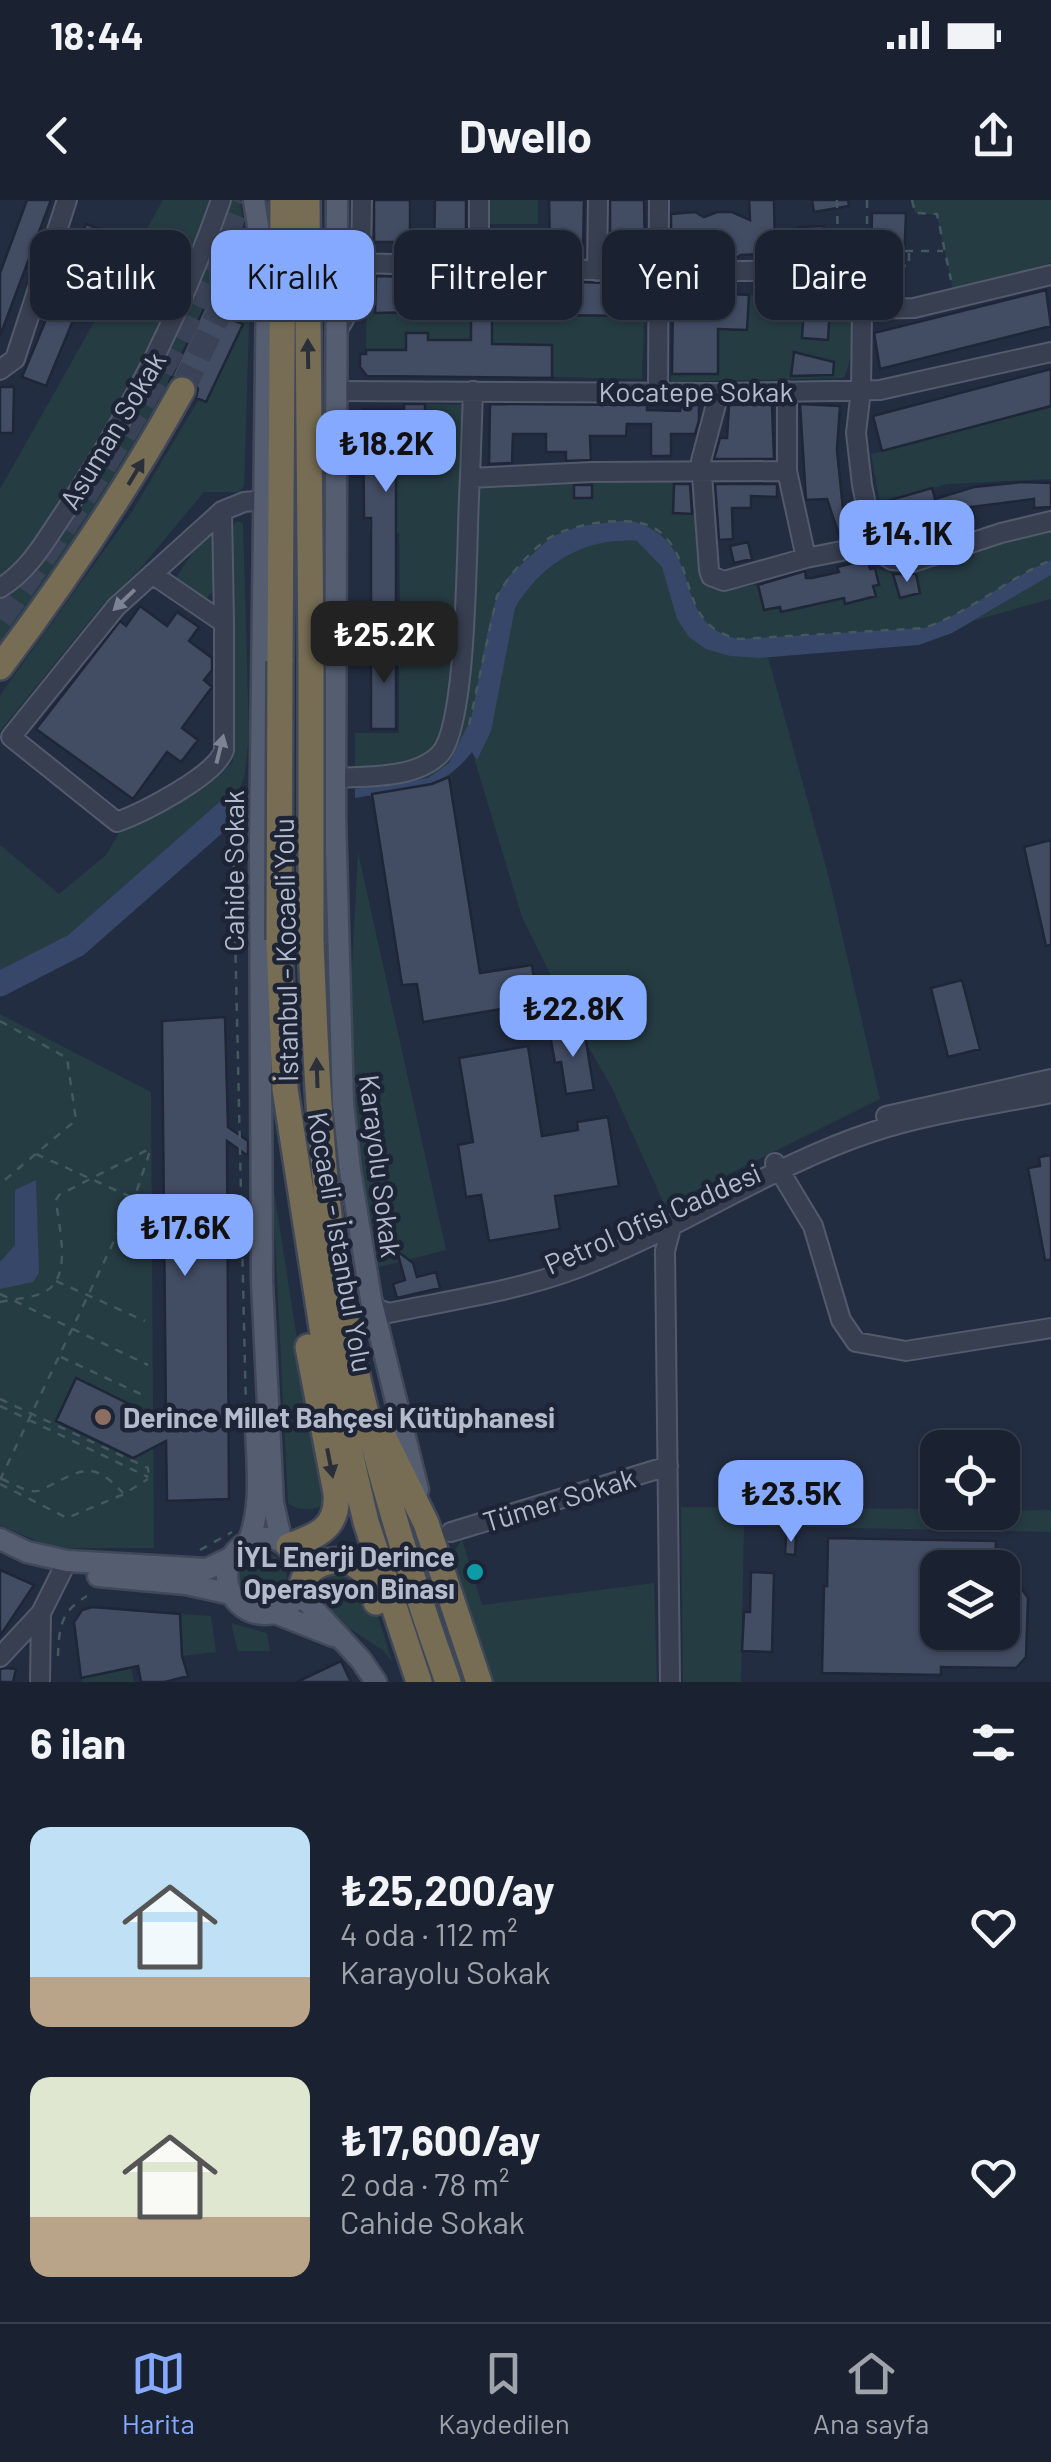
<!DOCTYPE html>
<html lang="tr">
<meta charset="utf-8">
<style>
body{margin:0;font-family:Barlow,sans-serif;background:#232a39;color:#f1f3f6;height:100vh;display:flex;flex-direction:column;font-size:38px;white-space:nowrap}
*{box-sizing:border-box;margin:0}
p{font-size:32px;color:#9fa4ab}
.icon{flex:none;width:55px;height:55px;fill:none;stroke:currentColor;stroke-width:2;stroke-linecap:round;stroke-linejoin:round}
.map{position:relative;height:1482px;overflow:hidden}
.drawer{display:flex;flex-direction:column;background:#1a2231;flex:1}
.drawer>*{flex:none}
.hud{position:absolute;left:30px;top:30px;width:992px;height:90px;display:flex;gap:20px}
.tools{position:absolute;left:920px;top:1230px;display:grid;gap:20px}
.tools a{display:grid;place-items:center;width:100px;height:100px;border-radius:20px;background:#1a2231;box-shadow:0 2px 8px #0004,0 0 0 2px #383f4d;font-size:50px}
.price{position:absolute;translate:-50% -85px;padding:0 22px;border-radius:20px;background:#85a9ff;color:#111;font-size:32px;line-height:65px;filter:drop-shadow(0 2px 5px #0008)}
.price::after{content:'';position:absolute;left:50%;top:60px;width:30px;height:22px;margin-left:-15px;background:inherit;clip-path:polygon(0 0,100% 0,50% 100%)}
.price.selected{background:#222;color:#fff}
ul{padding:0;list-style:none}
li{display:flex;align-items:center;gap:30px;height:250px;padding:0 30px}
li span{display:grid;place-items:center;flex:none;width:280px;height:200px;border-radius:20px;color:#555}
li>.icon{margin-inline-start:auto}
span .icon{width:120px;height:120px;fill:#fffc;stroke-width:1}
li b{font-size:42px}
h2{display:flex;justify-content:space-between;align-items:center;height:120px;padding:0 30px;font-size:42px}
.pill{padding:0 35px;border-radius:20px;background:#1a2231;box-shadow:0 2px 8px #0004,0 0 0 2px #383f4d;font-size:35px;line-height:90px}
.pill.selected{background:#85a9ff;color:#111}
.status{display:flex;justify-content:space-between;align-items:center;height:70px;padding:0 50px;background:#1a2231;direction:ltr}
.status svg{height:28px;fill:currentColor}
header{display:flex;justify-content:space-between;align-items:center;height:130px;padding:0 30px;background:#1a2231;font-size:45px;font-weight:700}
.menu{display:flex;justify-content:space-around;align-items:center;height:140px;border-top:2px solid #383f4d;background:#1a2231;font-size:28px;color:#9fa4ab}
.menu a{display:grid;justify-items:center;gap:5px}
.menu .selected{color:#85a9ff}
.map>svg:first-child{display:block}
.green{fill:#253c42}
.water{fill:#364769}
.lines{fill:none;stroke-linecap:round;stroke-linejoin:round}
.river{stroke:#364769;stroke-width:25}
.building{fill:#424c63;stroke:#1e2638;stroke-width:2.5}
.highway-tunnel{stroke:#394256;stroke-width:25;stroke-dasharray:25 12;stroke-linecap:butt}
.minor-casing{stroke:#525a6b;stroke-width:22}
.major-casing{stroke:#41485a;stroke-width:25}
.highway-casing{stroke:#3f4758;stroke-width:30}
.path{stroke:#43595f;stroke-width:2.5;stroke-dasharray:8 8;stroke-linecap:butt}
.minor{stroke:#373f51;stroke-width:18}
.major{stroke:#555e71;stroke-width:20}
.highway{stroke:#776d54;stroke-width:25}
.highway-bridge-casing{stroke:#3f4758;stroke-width:30;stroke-linecap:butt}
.highway-bridge{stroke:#776d54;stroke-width:25}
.oneway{fill:#2a2f3a}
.oneway2{fill:#7c8394}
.education-dot{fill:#8d6e63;stroke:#1c2436;stroke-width:4}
.culture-dot{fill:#0f9aa8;stroke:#1c2436;stroke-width:4}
.labels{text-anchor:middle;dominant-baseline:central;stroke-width:9;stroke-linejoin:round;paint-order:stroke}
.street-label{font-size:28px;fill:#b4bbcb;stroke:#1c2436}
.poi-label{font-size:28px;font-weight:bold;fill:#b4bbcb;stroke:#1c2436;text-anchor:start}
</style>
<div class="status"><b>18:44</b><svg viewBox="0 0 49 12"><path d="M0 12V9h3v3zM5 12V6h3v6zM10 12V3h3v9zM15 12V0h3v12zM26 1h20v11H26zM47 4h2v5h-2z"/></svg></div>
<header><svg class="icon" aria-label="back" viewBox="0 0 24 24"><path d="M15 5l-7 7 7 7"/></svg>Dwello<svg class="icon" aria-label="share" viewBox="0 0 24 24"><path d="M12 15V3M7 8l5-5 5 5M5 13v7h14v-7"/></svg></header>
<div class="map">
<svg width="1051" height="1482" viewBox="0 0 1051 1482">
<rect width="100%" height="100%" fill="#232d41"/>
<path class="green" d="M163,0H240L250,93L244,286L239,292H204L139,370L104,403L0,531V495L131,313L199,199L206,202L243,125L235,121L249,91L219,78L168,183L173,186L142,245L0,450V289Z
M489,0H538V24H488Z
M912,0H1051V63L953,90L937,15L915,13Z
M367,75L376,76L375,112H394V76L407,77V110L427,111L428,77L439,78L459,111V78L471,79V113H489V79H499V114H517L519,79L532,81L533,115H551L552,81L564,83L563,116H583L584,83H626L625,119L644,120L642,179L552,177V146L502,144L492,176L491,131L471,176L437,175L428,179V134H406V178L387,176L386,150H366Z
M839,94C856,118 855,150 844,178L671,182V127L746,130L749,95Z
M425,204L473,205L470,286L574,283V298L592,297V283L674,279L673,313L696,314L708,382L721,389L758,385L764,410L780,407L782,412L811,405L815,393L811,377L822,376L846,404L875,397L873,386L879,384L875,368L893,374L900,398L919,393L914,369L1051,329V369L943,431L768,448V457L829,678L880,899L665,1006L612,888L571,816L522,717L472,551L449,577L355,598V533H399V439L369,438V423H400L399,333H369V320L397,319V243H425Z
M1051,207V279L948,284L880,303L871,254Z
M237,321L243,323L249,534L245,574L234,606L73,744L0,784V645L59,694L106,655L124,625L215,579L233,562L231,327Z
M212,325L214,390L205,400L175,379Z
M1051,375V399L976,420L952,433Z
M358,652L446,1050L379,1067L358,945L350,805Z
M0,814L151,892L154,1348H67L41,1343L0,1325Z
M272,978L307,1203L326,1295L320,1307C308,1310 298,1311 288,1303Z
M681,1307L937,1309L938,1312L1051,1310V1332L744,1326L741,1482H683Z
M462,1339L482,1405L654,1383L657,1482H492L450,1358Z
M239 1377a24 24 0 1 1 48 0a24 24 0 1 1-48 0Z
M332,1374C374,1374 381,1431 393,1463L383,1450L325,1413C315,1399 319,1384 332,1374Z
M180,1414L211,1416L216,1452L182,1456Z
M231,1423L267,1433L270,1451H238Z
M131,1467L134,1482H82L81,1478Z"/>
<path class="water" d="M629,320C711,341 665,424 739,439L924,428C969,413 1007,379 1051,360V375L952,433L919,445L760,458L730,456L706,449L689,437L677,419L662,367L637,341C584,337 541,364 515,408L491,531L477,560L472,552C442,592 401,590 355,598V589L428,578L449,563L471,519L489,424L497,396L508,377L551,337L580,326Z
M36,980L39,1073L33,1082L0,1089V1062L15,1045V990Z"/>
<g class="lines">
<path class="river" d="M0,784L76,745L234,606"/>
</g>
<path class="building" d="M27,0H51L0,136V73Z
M374,0H410V42H374Z
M435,0H466V49L434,48Z
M549,0H584L583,53L550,52Z
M610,0H644L645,52L610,51Z
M749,0H774L775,53L741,55L734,59L711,58L705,52L694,58L671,55V14L695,12L704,17L717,12H732L750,20Z
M812,0H848L849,6L814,12Z
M872,13H906L904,63L871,62Z
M86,24L109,33L46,186L22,177Z
M824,26L826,55L800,56L799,27Z
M492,30L522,31V50L492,49Z
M376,76L645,84L644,120L625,119V116L492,114V144L552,145V178L367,176L360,167V154H366V150H406V133H428V140H471V111L375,113Z
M219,77L249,91L235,121L243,124L206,202L196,198L198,189L191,176L181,174L170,180Z
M1046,90L1051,126L880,169L874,133Z
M673,91L749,95L747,130L718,129V174H672Z
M804,106L830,108L828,140L802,138Z
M794,152L834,162L833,175L791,176Z
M1051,169V206L882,251L873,216Z
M0,187H14L13,233H0Z
M404,204H425V243H396V421H371V318H364L363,209H404Z
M490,204L647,205V210L680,211L681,205H699V220L695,234H671V256H651V224H627L626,236H590L591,260L566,261V252H546V234H513L512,263L489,264Z
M772,204L774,259H714L720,238H727L729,205Z
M800,204L840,206L837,250L843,309L853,305L859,332L840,338L827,299L806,300Z
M1022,282L1051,283V307L1034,308V299L971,307L972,311L941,321L943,326L890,340L880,303L932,288L935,299L974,287Z
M674,284H690L692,314L673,313Z
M715,284H777V297L751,296V308H732L733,339L719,340Z
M574,285H592V298H574Z
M748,342L752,359L734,363L730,346Z
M862,361H868L870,369L875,368L879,385L873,386L876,396L845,404L844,398L781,412L780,407L764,410L758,385L805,371L806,378H812L839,372L837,367Z
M893,374H916L920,393L900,398Z
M140,406L167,426L177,412L199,427L189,441L212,458V470L204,480L212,487L182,528L198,540L181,562L167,552L133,599L36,529L120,421L126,426Z
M371,442H396V529H371Z
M449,577L480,773L532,765L538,803L423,822L417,784L402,785L372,594L432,584Z
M1051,640V745L1046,746L1024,647Z
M962,780L980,849L948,857L931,788Z
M225,817L228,927L248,941V956L227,941L229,1299L167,1301L166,1241L133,1258L56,1221L76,1178L166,1222L162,821Z
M584,829L594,890L566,894L561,862L555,863L550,835Z
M528,846L542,936L578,930L577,922L608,917L619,986L555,996L560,1029L489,1041L481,995L466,997L458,945L473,942L459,858Z
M1051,955V1060H1045L1028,968L1040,966L1039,957Z
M397,1051L413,1063L417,1077L436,1072L440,1088L397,1098L393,1084L405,1080Z
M786,1336H796L795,1355L785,1354Z
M828,1338L996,1341L995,1368H938V1432H1002V1389H1022L1028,1398L1026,1457L1016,1468L941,1467V1475L822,1473L824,1386H827Z
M0,1370L34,1385L0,1436Z
M751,1372L774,1373L772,1452L742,1451L744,1412H750Z
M92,1407L180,1414L182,1456L188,1476L165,1482H141L138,1466L81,1478L74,1422L82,1410Z
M341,1461L351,1482H297Z
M6,1468L16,1469L13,1482H0V1469Z"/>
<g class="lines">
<path class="highway-tunnel" d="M182,190L233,84L265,0
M0,419C93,287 184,153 239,0"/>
<g class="minor-casing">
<path id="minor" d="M360,63L659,72L838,70L862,109
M479,66V0
M597,71L598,0
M862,109L861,190L856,233L862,285L875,349
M862,109L914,108L1051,75
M336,132C364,94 361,45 362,0
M0,170L15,159L67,0
M337,191L719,193L880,190L1051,152
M658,191L659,0
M787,191V271L806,358
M719,193L701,261L709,370L711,376L724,381L806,358L857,348L875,349L892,360L913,362L1001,333L1051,321
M470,278L473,191
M222,311L224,423
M152,374L224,423V550C217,575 142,613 117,622L11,537L116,407L222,311L244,302L264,300
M0,388C29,371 45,341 64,313C129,216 182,111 221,0
M335,578C366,576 416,579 440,554C469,523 466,329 470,278L592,272L787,271
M886,916L1051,879
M775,963L813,1026L841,1120L856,1142L906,1151L1051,1128
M372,1100L377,1109L389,1113C451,1100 516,1091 575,1069C677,1031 769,966 872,932C930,913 992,905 1051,893
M451,1332L668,1266
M0,1457L41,1413
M40,1482L41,1413L67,1361
M670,1482L665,1051L672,1024"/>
</g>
<g class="major-casing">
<path id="major" d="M254,0L267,82L260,644L262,1082L273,1303L282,1343
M337,0L335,615L343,904L350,970L371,1099L418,1290
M227 1376a38 38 0 1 1 76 0a38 38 0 1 1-76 0Z
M0,1339L27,1352L67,1361L207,1369L230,1358
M248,1343C263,1306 257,1265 256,1226
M98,1376L186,1384L231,1394
M299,1393L361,1460L376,1482
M275,1413L333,1436"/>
</g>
<g class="highway-casing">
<path id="highway" d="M307,0L311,462
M280,461L283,0
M0,467C67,378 128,288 182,190
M279,740L285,889L324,1140L366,1322L419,1482
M311,742C315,841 319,941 332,1039C353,1190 397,1340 448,1482
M383,1236L426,1323L479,1482
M289,1346C317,1336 339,1328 336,1293L308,1147
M303,1381C313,1360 346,1352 364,1372C370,1380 373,1392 376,1402"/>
</g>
<path class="path" d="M837,0L838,54
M867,0V65L909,66V51
M912,0L915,13L937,14L951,80
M905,51H943
M469,525L497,396C510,374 528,353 549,338C573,323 637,312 660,332C699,365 677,426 739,439L924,428C969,413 1007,379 1051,360
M245,598L242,599L233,643L246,1212
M0,821L67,858L76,920L0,984
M36,954L133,998
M56,1081L145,1121
M0,1094L148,1165
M0,1102C14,1099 34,1098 46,1091C73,1076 58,1024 56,1000L59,995L149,949
M61,1157L147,1197
M0,1199L148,1268L149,1278
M0,1206L148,1277
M2,1279C11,1283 23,1290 32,1291C38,1292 42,1290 47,1287C84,1269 92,1260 123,1293
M0,1280L134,999L151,948
M0,1284L67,1318L124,1294L148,1279
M200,1350L232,1332
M58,1456C59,1427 61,1411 87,1396"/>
<use href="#minor" class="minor"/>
<use href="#major" class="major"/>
<use href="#highway" class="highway"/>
<g class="highway-bridge-casing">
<path id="highway-bridge" d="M311,462V742
M279,740L280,461"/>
</g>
<use href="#highway-bridge" class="highway-bridge"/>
</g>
<defs><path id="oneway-solid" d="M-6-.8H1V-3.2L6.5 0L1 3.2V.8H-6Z" transform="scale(2.5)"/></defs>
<g class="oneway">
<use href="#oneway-solid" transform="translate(308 154) rotate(-91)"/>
<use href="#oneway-solid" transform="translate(136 272) rotate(-59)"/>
<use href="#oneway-solid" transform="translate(317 873) rotate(-92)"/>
<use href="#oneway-solid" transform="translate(330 1263) rotate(79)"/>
</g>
<g class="oneway2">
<use href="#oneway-solid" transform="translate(124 400) rotate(136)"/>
<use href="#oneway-solid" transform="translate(220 549) rotate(-76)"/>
</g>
<circle class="education-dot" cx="103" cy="1217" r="10"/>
<circle class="culture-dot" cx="475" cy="1372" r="10"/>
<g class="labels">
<g class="street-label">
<text x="696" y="191">Kocatepe Sokak</text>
<text transform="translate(112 230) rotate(-59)">Asuman Sokak</text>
<text transform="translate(233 671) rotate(-90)">Cahide Sokak</text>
<text transform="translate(285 750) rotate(-91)">İstanbul - Kocaeli Yolu</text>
<text transform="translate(381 966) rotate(83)">Karayolu Sokak</text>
<text transform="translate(652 1018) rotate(-24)">Petrol Ofisi Caddesi</text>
<text transform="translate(341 1042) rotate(80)">Kocaeli - İstanbul Yolu</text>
<text transform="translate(559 1299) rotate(-17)">Tümer Sokak</text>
</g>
<g class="poi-label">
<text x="123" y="1217">Derince Millet Bahçesi Kütüphanesi</text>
<text x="455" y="1356" text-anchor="end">İYL Enerji Derince<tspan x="455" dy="32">Operasyon Binası</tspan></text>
</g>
</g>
</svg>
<div class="tools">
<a><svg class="icon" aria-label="locate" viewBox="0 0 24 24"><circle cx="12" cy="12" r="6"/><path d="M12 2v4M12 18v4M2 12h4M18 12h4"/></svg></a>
<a><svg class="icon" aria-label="layers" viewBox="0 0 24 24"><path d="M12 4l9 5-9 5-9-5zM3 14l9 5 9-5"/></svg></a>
</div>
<b class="price" style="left:386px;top:295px">₺18.2K</b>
<b class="price" style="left:907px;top:385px">₺14.1K</b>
<b class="price selected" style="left:384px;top:486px">₺25.2K</b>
<b class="price" style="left:573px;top:860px">₺22.8K</b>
<b class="price" style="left:185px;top:1079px">₺17.6K</b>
<b class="price" style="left:791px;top:1345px">₺23.5K</b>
<div class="hud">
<a class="pill">Satılık</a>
<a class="pill selected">Kiralık</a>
<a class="pill">Filtreler</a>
<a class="pill">Yeni</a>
<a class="pill">Daire</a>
</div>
</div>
<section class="drawer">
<h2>6 ilan<svg class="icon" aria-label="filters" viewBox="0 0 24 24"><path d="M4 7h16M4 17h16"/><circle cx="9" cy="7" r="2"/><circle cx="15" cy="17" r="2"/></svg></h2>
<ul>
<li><span style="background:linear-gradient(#bfe0f5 75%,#b9a48a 0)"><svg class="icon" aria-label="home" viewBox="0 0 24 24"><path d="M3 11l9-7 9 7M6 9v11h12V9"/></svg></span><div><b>₺25,200/ay</b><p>4 oda · 112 m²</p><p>Karayolu Sokak</p></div><svg class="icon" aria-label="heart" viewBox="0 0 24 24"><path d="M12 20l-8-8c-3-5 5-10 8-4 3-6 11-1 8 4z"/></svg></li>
<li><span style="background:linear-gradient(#dfe7d0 70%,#b9a48a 0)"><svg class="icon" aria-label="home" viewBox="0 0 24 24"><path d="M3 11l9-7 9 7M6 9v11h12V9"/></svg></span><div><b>₺17,600/ay</b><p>2 oda · 78 m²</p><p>Cahide Sokak</p></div><svg class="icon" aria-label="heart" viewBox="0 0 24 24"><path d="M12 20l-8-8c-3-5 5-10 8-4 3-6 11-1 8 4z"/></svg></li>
</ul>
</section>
<nav class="menu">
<a class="selected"><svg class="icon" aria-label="map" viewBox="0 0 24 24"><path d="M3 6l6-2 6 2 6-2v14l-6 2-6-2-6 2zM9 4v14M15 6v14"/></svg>Harita</a>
<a><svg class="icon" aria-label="saved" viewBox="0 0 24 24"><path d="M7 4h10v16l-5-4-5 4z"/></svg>Kaydedilen</a>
<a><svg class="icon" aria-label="home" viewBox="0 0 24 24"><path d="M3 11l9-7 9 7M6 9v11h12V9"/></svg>Ana sayfa</a>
</nav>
